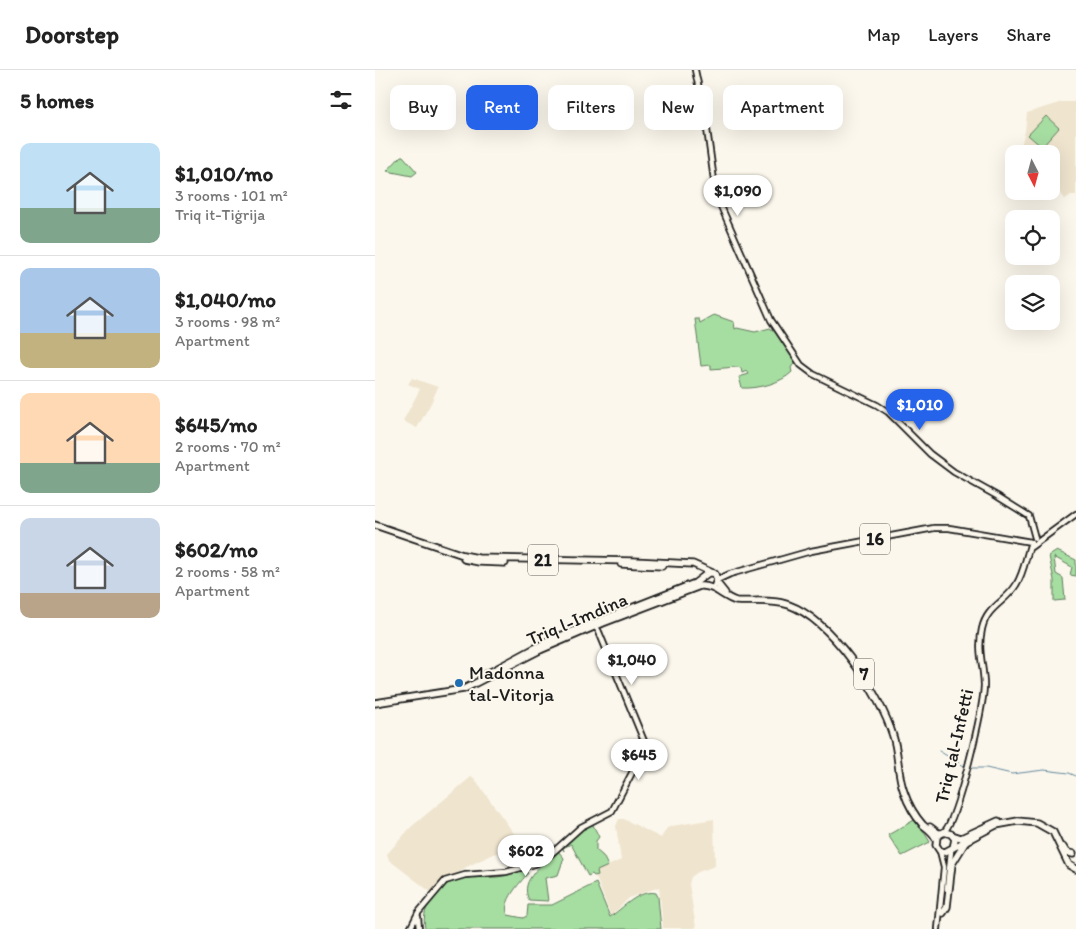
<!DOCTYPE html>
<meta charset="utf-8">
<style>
body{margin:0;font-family:Itim,sans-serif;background:#f2f2f2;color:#222;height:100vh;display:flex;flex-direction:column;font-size:19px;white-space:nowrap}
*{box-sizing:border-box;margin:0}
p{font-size:16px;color:#767676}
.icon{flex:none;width:28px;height:28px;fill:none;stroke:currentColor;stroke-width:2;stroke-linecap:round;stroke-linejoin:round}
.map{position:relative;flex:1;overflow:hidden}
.side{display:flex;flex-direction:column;background:#fff;width:375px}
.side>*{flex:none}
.banner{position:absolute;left:15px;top:15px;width:475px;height:45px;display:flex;gap:10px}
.needle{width:32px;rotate:174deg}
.tools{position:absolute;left:630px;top:75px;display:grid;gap:10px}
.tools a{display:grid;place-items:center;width:55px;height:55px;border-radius:10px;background:#fff;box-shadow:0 5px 20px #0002;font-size:25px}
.price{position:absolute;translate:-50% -42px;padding:0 11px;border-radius:18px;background:#fff;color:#222;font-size:16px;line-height:32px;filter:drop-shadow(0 1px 2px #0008)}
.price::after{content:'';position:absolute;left:50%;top:30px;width:15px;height:11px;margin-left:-8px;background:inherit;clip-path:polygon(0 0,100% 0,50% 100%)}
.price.on{background:#2563eb;color:#fff}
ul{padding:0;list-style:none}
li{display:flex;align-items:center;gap:15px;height:125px;padding:0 20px}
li+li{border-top:1px solid #e0e0e0}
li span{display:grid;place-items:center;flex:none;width:140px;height:100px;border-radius:10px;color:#555}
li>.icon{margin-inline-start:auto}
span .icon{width:60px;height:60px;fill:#fffc;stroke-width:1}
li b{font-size:21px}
h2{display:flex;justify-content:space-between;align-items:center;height:60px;padding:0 20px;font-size:21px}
.tag{padding:0 18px;border-radius:10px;background:#fff;box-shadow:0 5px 20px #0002;font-size:18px;line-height:45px}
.tag.on{background:#2563eb;color:#fff}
header{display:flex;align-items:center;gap:30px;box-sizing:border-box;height:70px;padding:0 25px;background:#fff;border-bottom:1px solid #e0e0e0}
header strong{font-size:24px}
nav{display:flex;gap:28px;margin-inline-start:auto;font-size:18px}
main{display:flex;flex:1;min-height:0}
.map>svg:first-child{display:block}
.built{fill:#efe4ce}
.green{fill:#a6dda1;stroke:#617c5e}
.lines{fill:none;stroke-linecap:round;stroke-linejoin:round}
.stream{stroke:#65899e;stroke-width:1}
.major-casing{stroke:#1c1c1c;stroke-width:8}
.highway-casing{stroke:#1c1c1c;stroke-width:9}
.major{stroke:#fbf7ec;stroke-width:4.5}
.highway{stroke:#fbf7ec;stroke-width:5.5}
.poi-dot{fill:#1f6fb2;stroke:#fbf7ec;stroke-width:2}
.labels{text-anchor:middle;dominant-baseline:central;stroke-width:4;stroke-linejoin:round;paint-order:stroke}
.shield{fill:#fbf7ec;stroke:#5f5e5a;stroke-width:1}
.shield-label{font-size:18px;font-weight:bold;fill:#1c1c1c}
.street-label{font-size:19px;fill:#1c1c1c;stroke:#fbf7ec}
.poi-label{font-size:19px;fill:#1c1c1c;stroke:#fbf7ec;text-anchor:start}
</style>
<header>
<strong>Doorstep</strong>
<nav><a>Map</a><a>Layers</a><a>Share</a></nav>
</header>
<main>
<section class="side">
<h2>5 homes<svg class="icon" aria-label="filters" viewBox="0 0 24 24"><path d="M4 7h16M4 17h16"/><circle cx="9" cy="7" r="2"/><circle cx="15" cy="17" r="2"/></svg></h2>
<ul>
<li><span style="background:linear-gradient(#bfe0f5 65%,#7fa58c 0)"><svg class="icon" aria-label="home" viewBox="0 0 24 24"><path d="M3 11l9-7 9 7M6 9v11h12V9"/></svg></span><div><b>$1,010/mo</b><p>3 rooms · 101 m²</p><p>Triq it-Tiġrija</p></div></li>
<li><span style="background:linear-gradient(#a9c7e8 65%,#c2b280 0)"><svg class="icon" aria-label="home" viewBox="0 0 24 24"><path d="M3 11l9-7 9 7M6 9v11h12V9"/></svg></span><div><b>$1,040/mo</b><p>3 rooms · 98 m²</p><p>Apartment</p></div></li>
<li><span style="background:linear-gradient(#ffd9b3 70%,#7fa58c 0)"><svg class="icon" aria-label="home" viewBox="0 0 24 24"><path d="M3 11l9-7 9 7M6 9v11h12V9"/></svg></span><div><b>$645/mo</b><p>2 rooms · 70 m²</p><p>Apartment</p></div></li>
<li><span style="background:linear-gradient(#c9d6e8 75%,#b9a48a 0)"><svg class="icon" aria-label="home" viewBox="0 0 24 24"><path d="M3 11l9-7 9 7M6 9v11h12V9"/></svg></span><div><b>$602/mo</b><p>2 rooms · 58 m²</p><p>Apartment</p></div></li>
</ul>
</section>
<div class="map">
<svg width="701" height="859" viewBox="0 0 701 859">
<rect width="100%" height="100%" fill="#fbf7ec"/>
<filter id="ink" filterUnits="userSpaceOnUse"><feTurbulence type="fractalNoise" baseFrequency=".02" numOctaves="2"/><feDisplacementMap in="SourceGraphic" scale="10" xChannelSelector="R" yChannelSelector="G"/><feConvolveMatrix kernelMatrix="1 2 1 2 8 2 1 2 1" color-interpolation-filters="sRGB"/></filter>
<g filter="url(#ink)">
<path class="built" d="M687,32H701V125H696L690,129L676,113V84H644L650,61L652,43Z
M37,308L63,317L56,333L42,358L28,351L45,319L33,314Z
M96,707L99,708L140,765L122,775L123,782L91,797L85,803L69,810L57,823L14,790L12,784L36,757Z
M244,749H249L286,768L292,758L297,756L339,749L340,796L323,802L316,807L314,814L321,858H288L284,817L254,828L236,846L219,802L246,790L241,756Z"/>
<path class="green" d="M671,46L684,58L667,77L653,65Z
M26,86H28L42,102L37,106L12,101Z
M339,245L359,252L360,259L362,258L380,262L395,258L400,262L420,291L416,298L417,302C406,313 383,319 367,318L364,307L374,304L372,301L367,303L366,298L362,297L336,299V295L326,296L320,249H324L325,253Z
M682,481L701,490V506L695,505L697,497L679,487L681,504L688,508L690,530L679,531V510L674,486Z
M541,749L555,772L527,786L513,765Z
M217,753L224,767L221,771V780L228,786L233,796L222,801L223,805L219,806L217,804L213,806L196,774L188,778L189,781L187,777L205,760Z
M183,781L189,788L183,805L170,808L173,831L154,830C143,809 170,793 183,781Z
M149,800L153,803C145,813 126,832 133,845L148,848L152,846L153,835H177L221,813L235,847C247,839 264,819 281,823L283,827L286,859H50C48,845 50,838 59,827C83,799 91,810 122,807C131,806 141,803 149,800Z"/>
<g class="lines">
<path class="stream" d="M564,681L589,696
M595,698H611L637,704L669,700L694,703L701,706"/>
<g class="major-casing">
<path id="major" d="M320,0L331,52L341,125L396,250L426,295L438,304L502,335L513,342L555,384L579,402L622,426L654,446L660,468
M656,477L701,444
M342,510L355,504L436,481L559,458H574L656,472
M569,762C583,748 608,639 609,616C609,597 602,581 607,559C612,536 630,533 641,515C649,503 651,486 656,472
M572,819L576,781
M43,847L44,859
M35,859L43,843L70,811L90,805L131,802L160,794L176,784L206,757L237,741L269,680V671L224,562L221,557H218
M563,859L569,797L565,781"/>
</g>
<g class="highway-casing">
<path id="highway" d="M0,455L88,485L103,488L258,491L318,494L340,504L342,510L340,515
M89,489L104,492L130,493
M246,494L287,496
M342,513L350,523
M106,607L175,570L320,513L333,503H339
M0,633L89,619L165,580L228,553L325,516C339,515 348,527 361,531C378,532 398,529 414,535C456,550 506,625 518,666C524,684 522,704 529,722C533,734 540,746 548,755C553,759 558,762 561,769
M555,757L563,763H568
M577,765L586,768L623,751
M688,777L691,782L698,784
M578,778L580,769L576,764L569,762L562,766L561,775L565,781L570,782L621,755L643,751L662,753L678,762L694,795L701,799
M568,843L572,837L577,794L590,773"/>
</g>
<use href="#major" class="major"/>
<use href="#highway" class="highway"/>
</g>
</g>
<circle class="poi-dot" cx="84" cy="613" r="5"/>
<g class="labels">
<g class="shield">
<rect x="485" y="453.5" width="30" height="31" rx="4"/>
<rect x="153" y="474.5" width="30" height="31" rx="4"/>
<rect x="479" y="588.5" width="20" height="31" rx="4"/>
</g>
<g class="shield-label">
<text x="500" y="469">16</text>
<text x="168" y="490">21</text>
<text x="489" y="604">7</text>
</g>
<g class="street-label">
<text transform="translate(202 549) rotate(-23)">Triq l-Imdina</text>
<text transform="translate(579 676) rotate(-77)">Triq tal-Infetti</text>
</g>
<g class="poi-label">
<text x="94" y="602">Madonna<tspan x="94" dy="22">tal-Vitorja</tspan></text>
</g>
</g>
</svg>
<div class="tools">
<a><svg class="needle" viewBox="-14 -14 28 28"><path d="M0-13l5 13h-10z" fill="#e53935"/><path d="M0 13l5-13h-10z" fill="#767676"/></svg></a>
<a><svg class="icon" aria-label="locate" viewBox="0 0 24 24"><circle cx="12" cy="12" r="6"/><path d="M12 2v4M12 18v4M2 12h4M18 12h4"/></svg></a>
<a><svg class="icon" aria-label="layers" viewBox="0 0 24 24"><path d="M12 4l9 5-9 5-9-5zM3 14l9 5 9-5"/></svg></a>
</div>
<b class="price" style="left:363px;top:147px">$1,090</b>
<b class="price on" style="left:545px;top:361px">$1,010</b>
<b class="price" style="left:257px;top:616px">$1,040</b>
<b class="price" style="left:264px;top:711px">$645</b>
<b class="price" style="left:151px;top:807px">$602</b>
<div class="banner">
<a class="tag">Buy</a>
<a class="tag on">Rent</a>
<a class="tag">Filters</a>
<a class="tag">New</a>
<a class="tag">Apartment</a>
</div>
</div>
</main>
